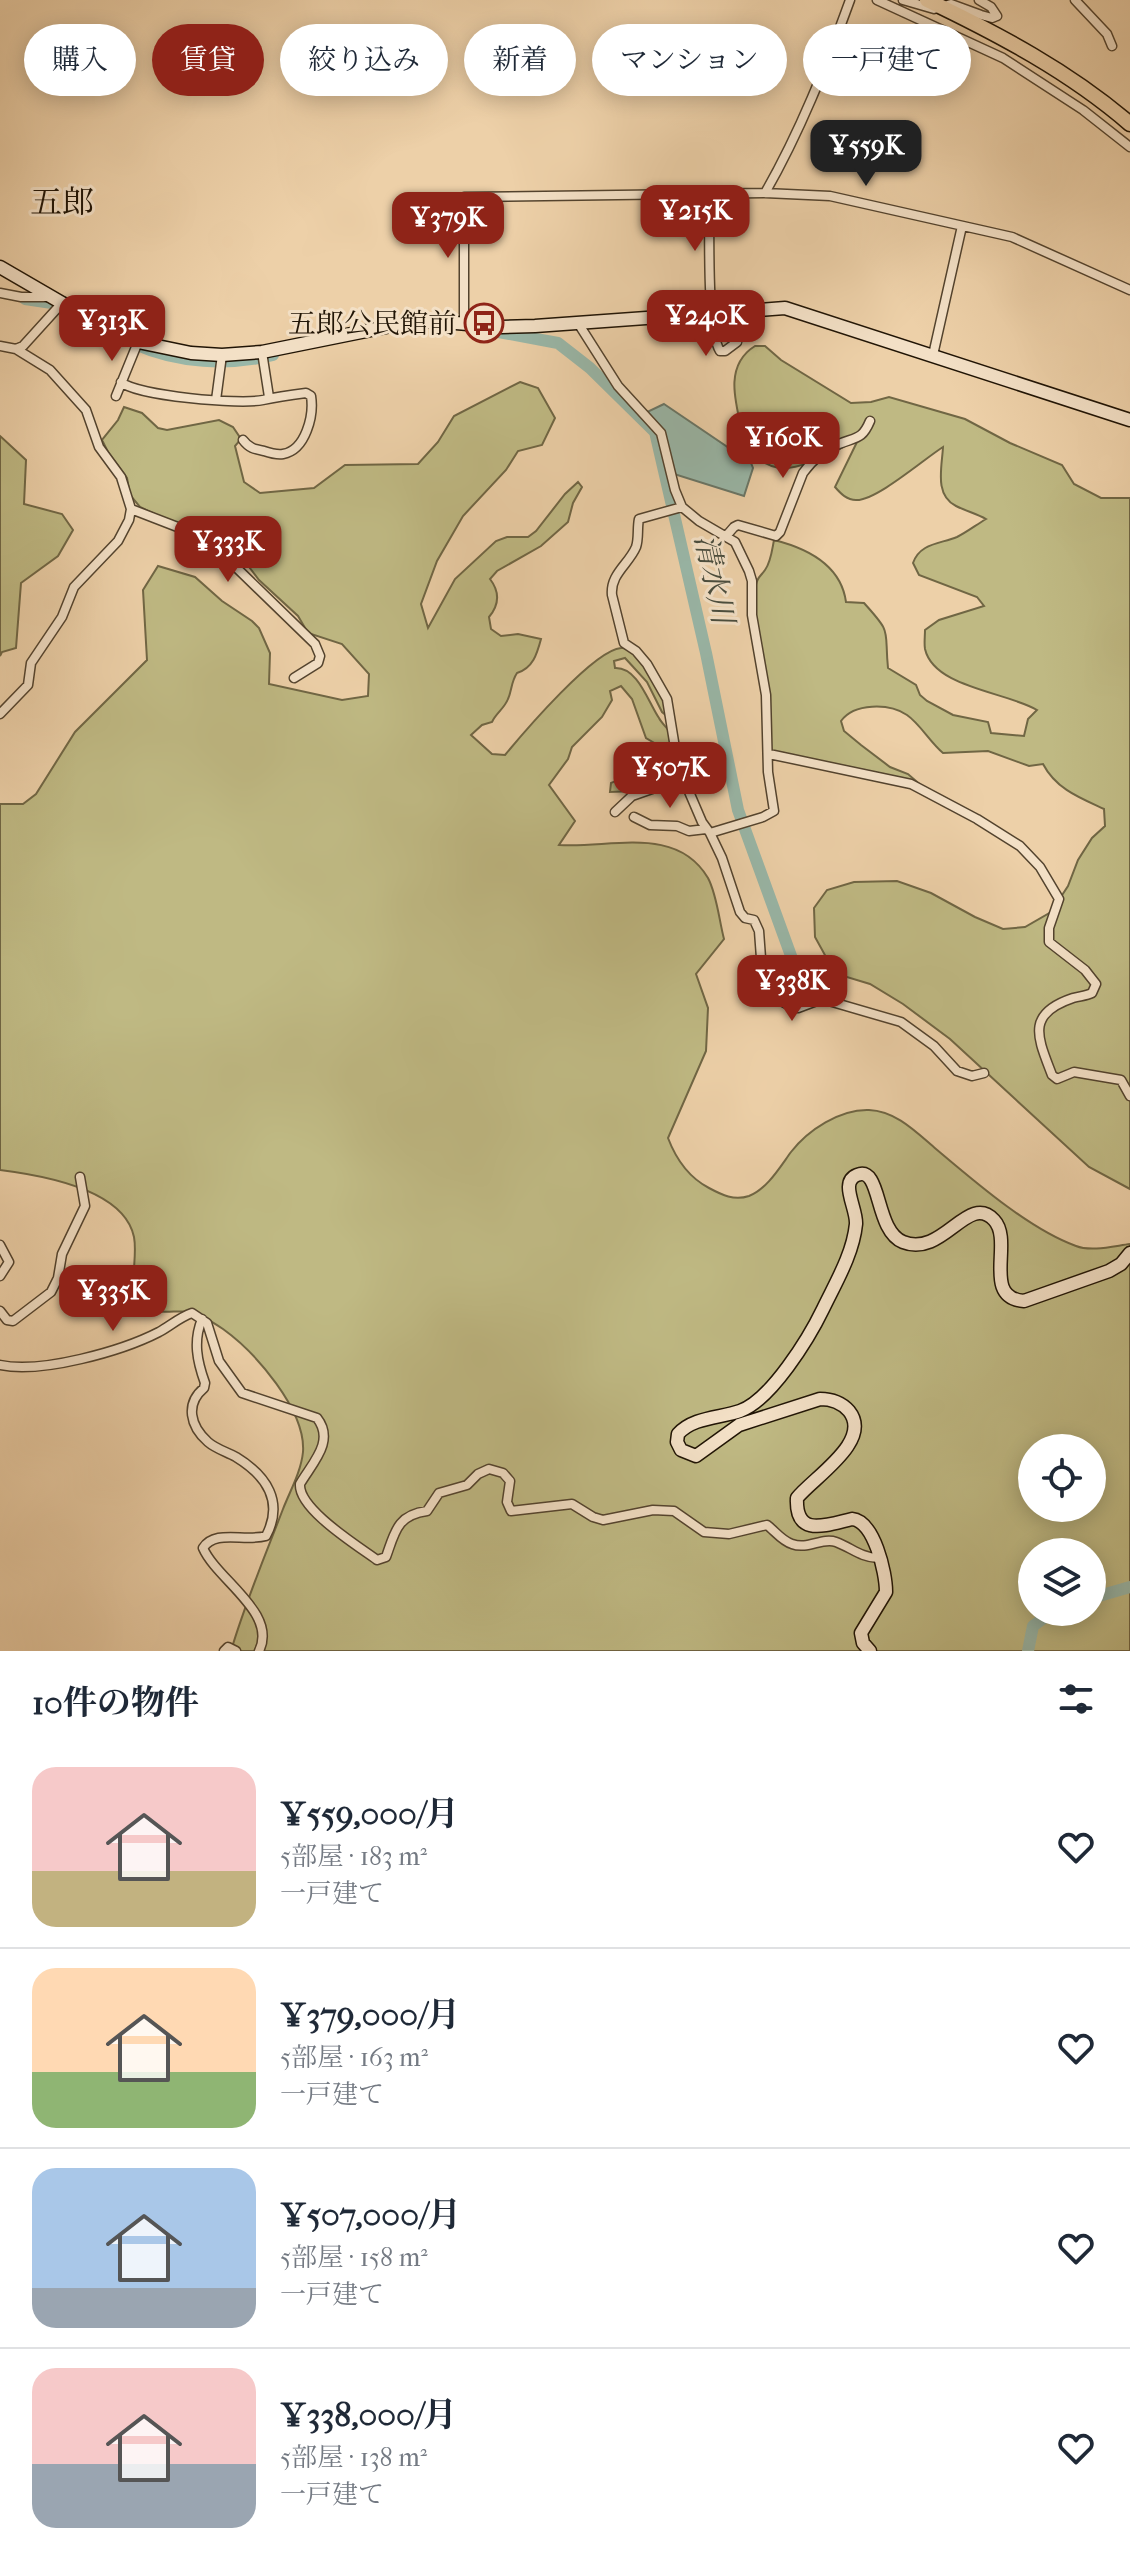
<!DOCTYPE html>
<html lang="ja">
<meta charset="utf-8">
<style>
body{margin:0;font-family:"IM FELL French Canon","Noto Serif JP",serif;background:#f2f2f3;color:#1f2937;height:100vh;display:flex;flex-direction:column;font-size:30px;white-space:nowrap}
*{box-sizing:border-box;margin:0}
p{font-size:26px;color:#747a83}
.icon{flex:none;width:44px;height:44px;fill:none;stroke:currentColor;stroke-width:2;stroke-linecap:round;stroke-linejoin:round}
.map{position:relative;height:1651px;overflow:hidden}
.details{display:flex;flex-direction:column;background:#fff;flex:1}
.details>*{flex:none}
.hud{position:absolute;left:24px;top:24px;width:1082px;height:72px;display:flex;gap:16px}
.fabs{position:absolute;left:1018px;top:1434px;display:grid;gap:16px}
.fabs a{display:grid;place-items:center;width:88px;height:88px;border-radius:50%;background:#fff;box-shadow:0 4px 20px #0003;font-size:40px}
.price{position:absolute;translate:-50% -68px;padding:0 18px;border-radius:16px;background:#8f2418;color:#fff;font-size:26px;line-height:52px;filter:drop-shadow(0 2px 4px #0008)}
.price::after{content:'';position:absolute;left:50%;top:48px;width:24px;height:18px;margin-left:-12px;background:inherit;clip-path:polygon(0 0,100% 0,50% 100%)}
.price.active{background:#222;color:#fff}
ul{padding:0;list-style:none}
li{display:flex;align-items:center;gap:24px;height:200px;padding:0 32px}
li+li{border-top:2px solid #e0e1e3}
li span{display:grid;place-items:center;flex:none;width:224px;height:160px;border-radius:24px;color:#555}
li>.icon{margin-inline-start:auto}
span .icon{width:96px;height:96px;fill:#fffc;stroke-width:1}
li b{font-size:34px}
h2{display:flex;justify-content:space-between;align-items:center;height:96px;padding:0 32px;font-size:34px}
.pill{padding:0 28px;border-radius:36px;background:#fff;box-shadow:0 4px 20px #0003;font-size:28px;line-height:72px}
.pill.active{background:#8f2418;color:#fff}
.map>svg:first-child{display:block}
.green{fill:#bfb983;stroke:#706644;stroke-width:2;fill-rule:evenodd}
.water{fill:#99b7a8;stroke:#697667;stroke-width:2}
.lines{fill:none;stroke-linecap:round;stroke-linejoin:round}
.river{stroke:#99b7a8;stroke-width:12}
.street-casing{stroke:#53432e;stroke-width:11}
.secondary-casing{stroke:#201405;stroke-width:15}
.primary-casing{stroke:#201405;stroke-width:17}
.street{stroke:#f3e0c6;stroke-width:8}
.secondary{stroke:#f3e0c6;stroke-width:12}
.primary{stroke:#edd0a8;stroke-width:14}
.labels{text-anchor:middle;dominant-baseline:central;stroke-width:6;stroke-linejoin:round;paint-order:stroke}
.poi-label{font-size:28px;fill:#201405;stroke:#f3e0c6;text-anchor:end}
.water-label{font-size:30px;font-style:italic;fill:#4a4d3e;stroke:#f3e0c6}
.quarter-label{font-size:32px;fill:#201405;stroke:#f3e0c6}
</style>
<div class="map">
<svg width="1130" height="1651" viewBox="0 0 1130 1651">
<rect width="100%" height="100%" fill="#edd0a8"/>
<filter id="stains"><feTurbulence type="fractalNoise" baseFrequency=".0025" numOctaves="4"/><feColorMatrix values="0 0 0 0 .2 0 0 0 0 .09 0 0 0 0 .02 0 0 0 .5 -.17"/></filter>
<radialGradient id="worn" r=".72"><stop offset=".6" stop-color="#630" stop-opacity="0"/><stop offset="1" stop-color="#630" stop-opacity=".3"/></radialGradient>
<path class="green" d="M755,346H765L781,360L851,403L871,402L889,397L965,419L1010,443L1062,465L1074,484L1101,498H1130V1189L1089,1167L950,1039L903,1004L870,984L840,975L826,957L815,937L814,908L827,890L854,882L897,881L931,893L975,917L1003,929L1025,927L1051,912L1068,886L1078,860L1092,838L1105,826L1104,809C1080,798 1056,789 1043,764L1029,766L988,751L943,753C930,742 920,724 907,715C889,703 854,703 841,721L844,731L861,745L890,767L908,774L923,787L770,751C773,695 750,640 756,585C757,577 761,576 765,570C771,562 772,550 774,540C806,548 841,565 846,602L864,603C893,635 884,628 888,668L916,685L920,695L927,701L953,715L988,722L991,733L1024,736L1028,719L1037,710C1007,692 934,688 925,649C924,644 925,636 925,630L939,620L984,606L977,597L919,575L913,563C920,543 940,544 957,537C967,532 976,525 986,519C977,514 966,511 956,506C934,495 942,467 943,447C924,459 876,501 856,500C847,500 841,494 835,487L858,440C838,449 801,471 779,468C766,466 756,457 746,450C741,416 718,369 755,346Z
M520,382L538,388L555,418L542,445L518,451L506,470L463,516L437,561L421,604L428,628L455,579L496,541L507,537H528L536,531L565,494L578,482L582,487L573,503L568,522L541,546L497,571L490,579C500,592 499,605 489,617L491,629L501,636L518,634L541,639C537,654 533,668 517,673C511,682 512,690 508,699C504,709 496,713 492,722L482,725L471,735L492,754L505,755C524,732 594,650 621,648C635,646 656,680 661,692C664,699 665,708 667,716L662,712L647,682L625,658L614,661L615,668C638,667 648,702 659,718C662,724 668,728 670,733C674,744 672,754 669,765H662L642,788L637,786L636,791L610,792L611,783C638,771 650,777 656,744L646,738L632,699L621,686L610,691L612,700L602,717L572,747L568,759L549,785L575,821L559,845C609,849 676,824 708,878C717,895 719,920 724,939L696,974L708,1008L706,1051L668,1138C676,1159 688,1177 709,1188C722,1195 734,1201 749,1196C767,1189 780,1167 791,1152C808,1130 840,1109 869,1110C896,1111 916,1132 936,1149C974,1181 1029,1229 1076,1246C1091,1252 1114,1246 1130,1244V1651H231C245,1603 265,1556 283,1509C290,1491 301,1472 303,1452C306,1410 255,1352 223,1329C214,1323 202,1315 191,1312C176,1309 149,1318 139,1302C128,1283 138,1258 134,1237C124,1189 40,1175 0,1170V804H23L36,794L75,732L147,660L143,590L158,566L195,577L222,601L252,621L259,628L270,653L269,684L342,700L368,696L369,674L342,644L308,633L298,616L259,580L240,555L204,532L161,517L140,507L130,495L127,478L108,452L102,440L118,420L124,407L142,413L158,428L167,430L219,420L233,427L241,439L235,446L244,482L260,493L314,488L345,465L418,464L438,442L454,416ZM1032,1448H1092V1508H1032ZM1032,1552H1092V1612H1032Z
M0,436L26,460L24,504L62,514L73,530L58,556L21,583L16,648L2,652L0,656Z"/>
<path class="water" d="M664,404L751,463L753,468L744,496L674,474L664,431L647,412Z"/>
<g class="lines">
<path class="river" d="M25,299L52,303L96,326
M493,331L558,343L590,368L655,432L706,653L738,810L794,964L792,979L778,994
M135,344C177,363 229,366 273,355
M1092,1598L1130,1587
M1028,1651L1033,1626L1052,1612"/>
<g class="street-casing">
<path id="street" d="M877,0L1003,58L1083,110L1130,147
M903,0L934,9L951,4L981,15L992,18L997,16
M979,0L991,7L997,16
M1075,0L1107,34L1112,46
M765,193C800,132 826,66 850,0
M709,195C710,225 706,329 720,351H725L737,342
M0,293L21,297H50
M464,323V197L765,193L830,196L1012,237L1130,290
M578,323L618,386L661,433L675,490L682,507L699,521L735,542L749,571L752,581V615L766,695L768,772L774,811L763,817L710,833
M0,346L16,349L23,346L62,303
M262,352L269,397
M933,355L962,226
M121,382C137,396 241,405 263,400C277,397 291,395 306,393L311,396C314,415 306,450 283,454C277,455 270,453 264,451C254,449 249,448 243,440
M116,396L138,342
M216,400L222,355
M682,507L639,519C637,528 639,539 636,547C629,564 610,574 612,595L624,643L636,651L647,664L667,699L678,766L702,822L710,833L722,858L740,912L745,918L754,920L759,931L761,958L778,983L775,995L777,999L792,1007L798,1008L822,999L901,1022L934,1046L957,1071L972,1076L984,1073
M131,509L193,533L213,545L315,644L320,656L318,663L294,678
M727,535L734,527L738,525L776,536L780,532L803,473C812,461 825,449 839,444C856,437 862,440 870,421
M0,714L28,685L31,663L62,617L74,587L118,541L129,520L131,509L121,477L99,447L86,410L50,370L16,349
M769,754L911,784L977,819L1020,846L1040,867L1059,899L1049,928V942L1085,970L1096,984L1092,993C1086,996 1080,996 1073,998C1025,1014 1038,1038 1052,1075L1057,1079L1074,1072L1121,1080L1130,1096
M615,812L632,796L652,789L678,766
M634,817L650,825L677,826L689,831L706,829
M0,1245L9,1262L0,1276
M0,1311L7,1320L13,1321L51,1292L58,1278L62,1254L85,1206L80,1177
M202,1319C193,1341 197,1361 205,1383L204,1388C185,1404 190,1426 208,1442C216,1449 227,1452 236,1457C267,1476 284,1502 266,1536C244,1542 215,1529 203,1548C217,1580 278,1613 259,1651
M0,1365C41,1374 122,1351 159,1332C170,1326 180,1317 192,1313L207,1323L219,1361L242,1393L317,1418C335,1441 313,1462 300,1484C298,1509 358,1546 377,1560L386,1557C395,1532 397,1515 427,1511L439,1493L467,1485L478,1474L489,1469L503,1473L510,1481L507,1502L511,1511L572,1504L593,1517L603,1520L653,1510L674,1511L704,1532L729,1534L767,1525C775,1531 782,1541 792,1544C808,1550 822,1537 836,1542C852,1548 860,1557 878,1558
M224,1651L228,1647L236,1651"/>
</g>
<g class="secondary-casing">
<path id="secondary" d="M0,267L62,303L138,342L191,353L222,355L262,352L401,324L433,321L502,327L535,326L785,308L1130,420
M870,1651L863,1643L861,1633L886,1592C886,1572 874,1521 852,1519C826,1525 795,1538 797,1498C814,1477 873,1441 849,1411C841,1402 831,1399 820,1399L739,1425L696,1456L681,1450L677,1442L678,1434C693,1417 720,1418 740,1411C771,1400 809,1338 823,1309C836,1282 853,1254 856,1224C857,1208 839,1182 857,1175C882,1165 874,1230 903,1242C943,1258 968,1192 994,1220C1014,1241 981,1298 1024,1301L1109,1271L1121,1264L1130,1253"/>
</g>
<g class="primary-casing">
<path id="primary" d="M927,0C998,34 1070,72 1130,124"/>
</g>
<use href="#street" class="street"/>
<use href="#secondary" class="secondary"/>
<use href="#primary" class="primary"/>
</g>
<defs>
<g id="bus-ring" transform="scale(2)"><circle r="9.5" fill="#f3e0c6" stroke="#8f2418" stroke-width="1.5"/><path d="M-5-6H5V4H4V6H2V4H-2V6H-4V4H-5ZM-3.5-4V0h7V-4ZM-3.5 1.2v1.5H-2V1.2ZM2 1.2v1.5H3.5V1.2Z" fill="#8f2418"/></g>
</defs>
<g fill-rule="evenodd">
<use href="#bus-ring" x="484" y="323"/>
</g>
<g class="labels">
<g class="poi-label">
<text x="456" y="323">五郎公民館前</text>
</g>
<g class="water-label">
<text transform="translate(714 579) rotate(78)">清水川</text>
</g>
<g class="quarter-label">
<text x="62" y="202">五郎</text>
</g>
</g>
<rect width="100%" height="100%" filter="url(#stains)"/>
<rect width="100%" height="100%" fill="url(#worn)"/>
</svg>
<div class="fabs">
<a><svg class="icon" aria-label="locate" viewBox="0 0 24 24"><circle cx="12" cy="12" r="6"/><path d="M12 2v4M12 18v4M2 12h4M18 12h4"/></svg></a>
<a><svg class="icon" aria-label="layers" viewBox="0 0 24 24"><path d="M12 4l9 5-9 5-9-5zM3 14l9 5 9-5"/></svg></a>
</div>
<b class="price active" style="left:866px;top:188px">¥559K</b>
<b class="price" style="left:695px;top:253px">¥215K</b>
<b class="price" style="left:448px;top:260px">¥379K</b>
<b class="price" style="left:706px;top:358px">¥240K</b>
<b class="price" style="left:112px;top:363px">¥313K</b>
<b class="price" style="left:783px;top:480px">¥160K</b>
<b class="price" style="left:228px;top:584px">¥333K</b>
<b class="price" style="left:670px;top:810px">¥507K</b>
<b class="price" style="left:792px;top:1023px">¥338K</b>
<b class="price" style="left:113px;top:1333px">¥335K</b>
<div class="hud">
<a class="pill">購入</a>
<a class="pill active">賃貸</a>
<a class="pill">絞り込み</a>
<a class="pill">新着</a>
<a class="pill">マンション</a>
<a class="pill">一戸建て</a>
</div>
</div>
<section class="details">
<h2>10件の物件<svg class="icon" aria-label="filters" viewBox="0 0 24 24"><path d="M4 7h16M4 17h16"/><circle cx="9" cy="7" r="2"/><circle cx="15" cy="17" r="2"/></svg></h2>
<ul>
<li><span style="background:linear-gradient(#f6c9c9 65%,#c2b280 0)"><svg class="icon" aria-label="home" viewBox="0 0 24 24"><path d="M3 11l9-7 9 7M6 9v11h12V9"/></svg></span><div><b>¥559,000/月</b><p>5部屋 · 183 m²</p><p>一戸建て</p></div><svg class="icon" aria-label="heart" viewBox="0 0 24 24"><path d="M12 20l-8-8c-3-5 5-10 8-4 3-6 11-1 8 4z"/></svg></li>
<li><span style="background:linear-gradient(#ffd9b3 65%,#8fb573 0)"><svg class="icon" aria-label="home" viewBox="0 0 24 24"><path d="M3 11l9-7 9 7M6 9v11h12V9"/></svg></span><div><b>¥379,000/月</b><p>5部屋 · 163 m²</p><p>一戸建て</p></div><svg class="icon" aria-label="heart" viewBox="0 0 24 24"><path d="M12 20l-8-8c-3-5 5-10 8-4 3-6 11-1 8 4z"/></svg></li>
<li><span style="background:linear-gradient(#a9c7e8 75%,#9aa5b1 0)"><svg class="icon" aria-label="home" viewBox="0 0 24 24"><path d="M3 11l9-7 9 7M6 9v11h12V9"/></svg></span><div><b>¥507,000/月</b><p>5部屋 · 158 m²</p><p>一戸建て</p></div><svg class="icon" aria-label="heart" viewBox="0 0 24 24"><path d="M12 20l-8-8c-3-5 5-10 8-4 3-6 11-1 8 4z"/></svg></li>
<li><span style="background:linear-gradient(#f6c9c9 60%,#9aa5b1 0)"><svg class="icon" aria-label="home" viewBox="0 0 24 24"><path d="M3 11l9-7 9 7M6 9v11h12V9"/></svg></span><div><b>¥338,000/月</b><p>5部屋 · 138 m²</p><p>一戸建て</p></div><svg class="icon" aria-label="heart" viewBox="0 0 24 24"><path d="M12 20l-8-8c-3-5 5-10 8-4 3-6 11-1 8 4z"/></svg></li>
</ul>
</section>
